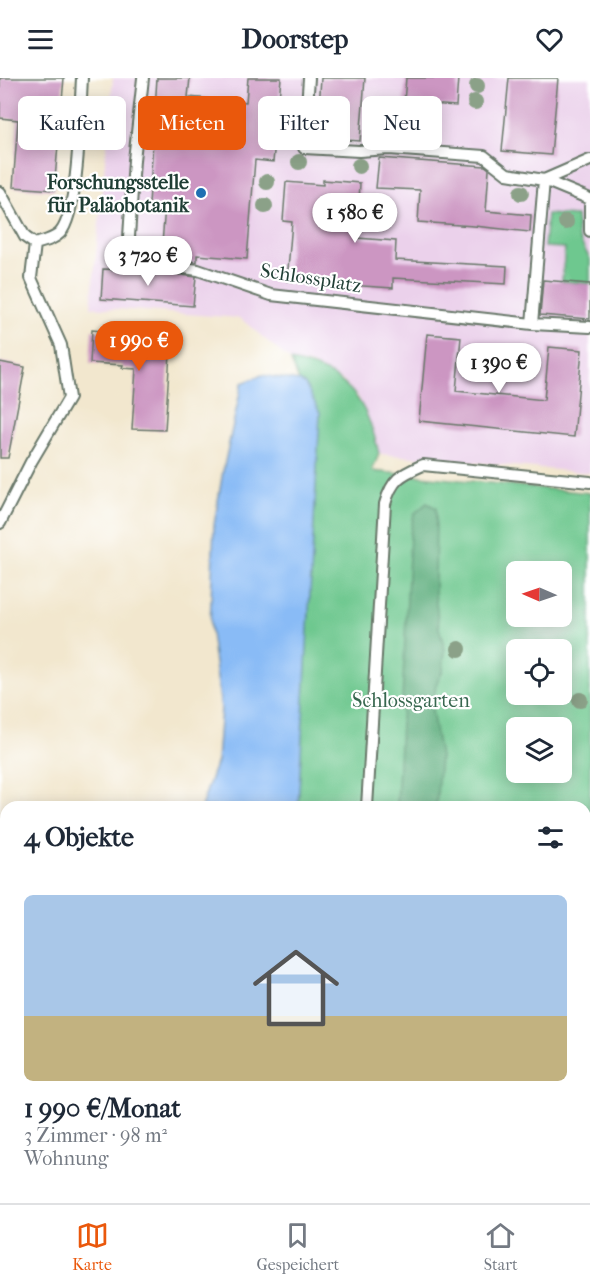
<!DOCTYPE html>
<html lang="de">
<meta charset="utf-8">
<style>
body{margin:0;font-family:"IM FELL French Canon",serif;background:#f2f2f3;color:#1f2937;height:100vh;display:flex;flex-direction:column;font-size:22px;white-space:nowrap}
*{box-sizing:border-box;margin:0}
p{font-size:20px;color:#747a83}
.icon{flex:none;width:33px;height:33px;fill:none;stroke:currentColor;stroke-width:2;stroke-linecap:round;stroke-linejoin:round}
.map{position:relative;flex:1;overflow:hidden}
.side{position:absolute;left:0px;top:723px;width:591px;height:402px;display:flex;flex-direction:column;background:#fff;border-radius:18px 18px 0 0;box-shadow:0 3px 15px #0003}
.side>*{flex:none}
.banner{position:absolute;left:18px;top:18px;width:555px;height:54px;display:flex;gap:12px}
.needle{width:39px;rotate:272deg}
.controls{position:absolute;left:506px;top:483px;display:grid;gap:12px}
.controls a{display:grid;place-items:center;width:66px;height:66px;border-radius:9px;background:#fff;box-shadow:0 3px 15px #0003;font-size:30px}
.price{position:absolute;translate:-50% -51px;padding:0 14px;border-radius:21px;background:#fff;color:#222;font-size:20px;line-height:39px;filter:drop-shadow(0 2px 3px #0008)}
.price::after{content:'';position:absolute;left:50%;top:36px;width:18px;height:14px;margin-left:-9px;background:inherit;clip-path:polygon(0 0,100% 0,50% 100%)}
.price.active{background:#ea580c;color:#fff}
ul{padding:0;list-style:none}
li{display:grid;align-content:center;gap:12px;height:318px;padding:0 24px}
li span{display:grid;place-items:center;height:186px;border-radius:9px;color:#555}
li>.icon{margin-inline-start:auto}
span .icon{width:108px;height:108px;fill:#fffc;stroke-width:1}
li b{font-size:26px}
h2{display:flex;justify-content:space-between;align-items:center;height:72px;padding:0 24px;font-size:26px}
.pill{padding:0 21px;border-radius:9px;background:#fff;box-shadow:0 3px 15px #0003;font-size:21px;line-height:54px}
.pill.active{background:#ea580c;color:#fff}
header{display:flex;justify-content:space-between;align-items:center;height:78px;padding:0 24px;background:#fff;font-size:27px;font-weight:800}
.menu{display:flex;justify-content:space-around;align-items:center;height:84px;border-top:2px solid #e0e1e3;background:#fff;font-size:16px;color:#747a83}
.menu a{display:grid;justify-items:center;gap:3px}
.menu .active{color:#ea580c}
.map>svg:first-child{display:block}
.built{fill:#ebd1eb}
.green{fill:#6ec88f;stroke:#468262;stroke-width:1.5;fill-rule:evenodd}
.forest{fill:#5aac7a;stroke:#3c7457;stroke-width:1.5}
.water{fill:#89bbf6;stroke:#547c95;stroke-width:1.5}
.building{fill:#cc96c2}
.lines{fill:none;stroke-linecap:round;stroke-linejoin:round}
.lane-casing{stroke:#69786a;stroke-width:14}
.lane{stroke:#fff;stroke-width:10}
.tree{fill:#8ba188}
.poi-dot{fill:#1f6fb2;stroke:#fff;stroke-width:2}
.labels{text-anchor:middle;dominant-baseline:central;stroke-width:4.5;stroke-linejoin:round;paint-order:stroke}
.poi-label{font-size:20px;font-weight:bold;fill:#1f3d34;stroke:#fff;text-anchor:end}
.street-label{font-size:20px;fill:#1f3d34;stroke:#fff}
.park-label{font-size:20px;fill:#37674f;stroke:#fff}
</style>
<header><svg class="icon" aria-label="menu" viewBox="0 0 24 24"><path d="M4 6h16M4 12h16M4 18h16"/></svg>Doorstep<svg class="icon" aria-label="heart" viewBox="0 0 24 24"><path d="M12 20l-8-8c-3-5 5-10 8-4 3-6 11-1 8 4z"/></svg></header>
<div class="map">
<svg width="590" height="1125" viewBox="0 0 590 1125">
<rect width="100%" height="100%" fill="#fff"/>
<filter id="ink" filterUnits="userSpaceOnUse"><feTurbulence type="fractalNoise" baseFrequency=".0167" numOctaves="2"/><feDisplacementMap in="SourceGraphic" scale="12" xChannelSelector="R" yChannelSelector="G"/><feConvolveMatrix kernelMatrix="1 2 1 2 8 2 1 2 1" color-interpolation-filters="sRGB"/></filter>
<filter id="wash" filterUnits="userSpaceOnUse"><feTurbulence type="fractalNoise" baseFrequency=".008" numOctaves="4" result="noise"/><feDisplacementMap in="SourceGraphic" scale="24" xChannelSelector="R" yChannelSelector="G"/><feGaussianBlur stdDeviation="1.35" result="paint"/><feColorMatrix in="noise" values="0 0 0 0 0 0 0 0 0 0 0 0 0 0 0 0 0 1.4 0 .05"/><feComposite in="paint" operator="in"/></filter>
<g filter="url(#wash)">
<rect width="100%" height="100%" fill="#f2e7ce"/>
<path class="built" d="M113,0H590V395L379,376L359,320L343,303L310,286L291,283L240,240L91,229Z"/>
<path class="green" d="M547,136L576,138L578,159L590,181V206L562,203L565,170L544,169Z
M291,283C347,294 367,321 379,376L372,393L590,415V1125H14L23,1119H585V729H298L320,335L305,307L299,303ZM516,494H561V538H516ZM516,572H561V616H516ZM516,650H561V694H516Z"/>
<path class="forest" d="M427,425L436,430L435,515L439,550L445,572L443,592L436,607L432,633L440,679L436,729H397L410,456L414,436Z"/>
<path class="water" d="M262,297L299,303L305,306L320,335L298,729H201L217,683L221,630L210,548L214,447L223,393L242,305Z
M6,987V1119H23L14,1125H0V995Z"/>
<g id="blocks">
<path class="building" d="M0,0H64L54,112L13,109L18,42L0,40Z
M157,0H190L188,19L246,24L248,0H281L273,84L255,82L247,181L197,177V184L161,179L165,128L149,127Z
M321,0H365L360,63L317,60Z
M406,0H458L456,28L404,24Z
M509,0H558L551,77L502,73Z
M379,80L485,88L489,91L486,133L531,137L530,154L474,148L418,144L420,112L376,110Z
M323,102L360,105L357,160L396,163L395,182L507,188L506,206L393,200V210L287,203L292,144L283,143L286,104L323,107Z
M103,191L159,194L196,199L193,228L101,221Z
M543,202L590,206V241L540,237Z
M92,252L171,260L165,352L132,351L136,291L122,290L123,287L90,285Z
M427,256L461,259L456,313L544,322L549,269L582,272L574,359L419,343Z
M0,284L25,289L8,380H0Z"/>
</g>
</g>
<g filter="url(#ink)">
<use href="#blocks" fill-opacity="0" stroke="#69786a" stroke-width="1.5"/>
<g class="lines">
<g class="lane-casing">
<path id="lane" d="M143,0L134,82L129,159L135,176L156,186L198,192L271,217L532,246L590,249
M309,0L304,70L359,73L389,71L484,78L507,96L544,102L590,121
M0,114L25,159L35,166L31,200L61,267L69,320L31,384L0,445
M590,128V153
M35,166C44,163 53,162 60,155C79,134 80,32 82,0
M532,246L544,102L590,82
M367,729L385,426C392,401 400,397 423,387L590,404
M359,1119L362,1125"/>
</g>
<use href="#lane" class="lane"/>
</g>
<g class="tree">
<circle cx="477" cy="8" r="8"/>
<circle cx="475" cy="24" r="8"/>
<circle cx="299" cy="84" r="8"/>
<circle cx="359" cy="88" r="8"/>
<circle cx="267" cy="104" r="8"/>
<circle cx="521" cy="115" r="8"/>
<circle cx="265" cy="128" r="8"/>
<circle cx="566" cy="144" r="8"/>
<circle cx="459" cy="571" r="8"/>
<circle cx="580" cy="622" r="8"/>
</g>
</g>
<circle class="poi-dot" cx="201" cy="115" r="6"/>
<g class="labels">
<g class="poi-label">
<text x="189" y="104">Forschungsstelle<tspan x="189" dy="23">für Paläobotanik</tspan></text>
</g>
<g class="street-label">
<text transform="translate(311 200) rotate(9)">Schlossplatz</text>
</g>
<g class="park-label">
<text x="411" y="622">Schlossgarten</text>
</g>
</g>
</svg>
<div class="controls">
<a><svg class="needle" viewBox="-14 -14 28 28"><path d="M0-13l5 13h-10z" fill="#e53935"/><path d="M0 13l5-13h-10z" fill="#747a83"/></svg></a>
<a><svg class="icon" aria-label="locate" viewBox="0 0 24 24"><circle cx="12" cy="12" r="6"/><path d="M12 2v4M12 18v4M2 12h4M18 12h4"/></svg></a>
<a><svg class="icon" aria-label="layers" viewBox="0 0 24 24"><path d="M12 4l9 5-9 5-9-5zM3 14l9 5 9-5"/></svg></a>
</div>
<b class="price" style="left:355px;top:166px">1 580 €</b>
<b class="price" style="left:148px;top:209px">3 720 €</b>
<b class="price active" style="left:139px;top:294px">1 990 €</b>
<b class="price" style="left:499px;top:316px">1 390 €</b>
<div class="banner">
<a class="pill">Kaufen</a>
<a class="pill active">Mieten</a>
<a class="pill">Filter</a>
<a class="pill">Neu</a>
</div>
<section class="side">
<h2>4 Objekte<svg class="icon" aria-label="filters" viewBox="0 0 24 24"><path d="M4 7h16M4 17h16"/><circle cx="9" cy="7" r="2"/><circle cx="15" cy="17" r="2"/></svg></h2>
<ul>
<li><span style="background:linear-gradient(#a9c7e8 65%,#c2b280 0)"><svg class="icon" aria-label="home" viewBox="0 0 24 24"><path d="M3 11l9-7 9 7M6 9v11h12V9"/></svg></span><div><b>1 990 €/Monat</b><p>3 Zimmer · 98 m²</p><p>Wohnung</p></div></li>
</ul>
</section>
</div>
<nav class="menu">
<a class="active"><svg class="icon" aria-label="map" viewBox="0 0 24 24"><path d="M3 6l6-2 6 2 6-2v14l-6 2-6-2-6 2zM9 4v14M15 6v14"/></svg>Karte</a>
<a><svg class="icon" aria-label="saved" viewBox="0 0 24 24"><path d="M7 4h10v16l-5-4-5 4z"/></svg>Gespeichert</a>
<a><svg class="icon" aria-label="home" viewBox="0 0 24 24"><path d="M3 11l9-7 9 7M6 9v11h12V9"/></svg>Start</a>
</nav>
